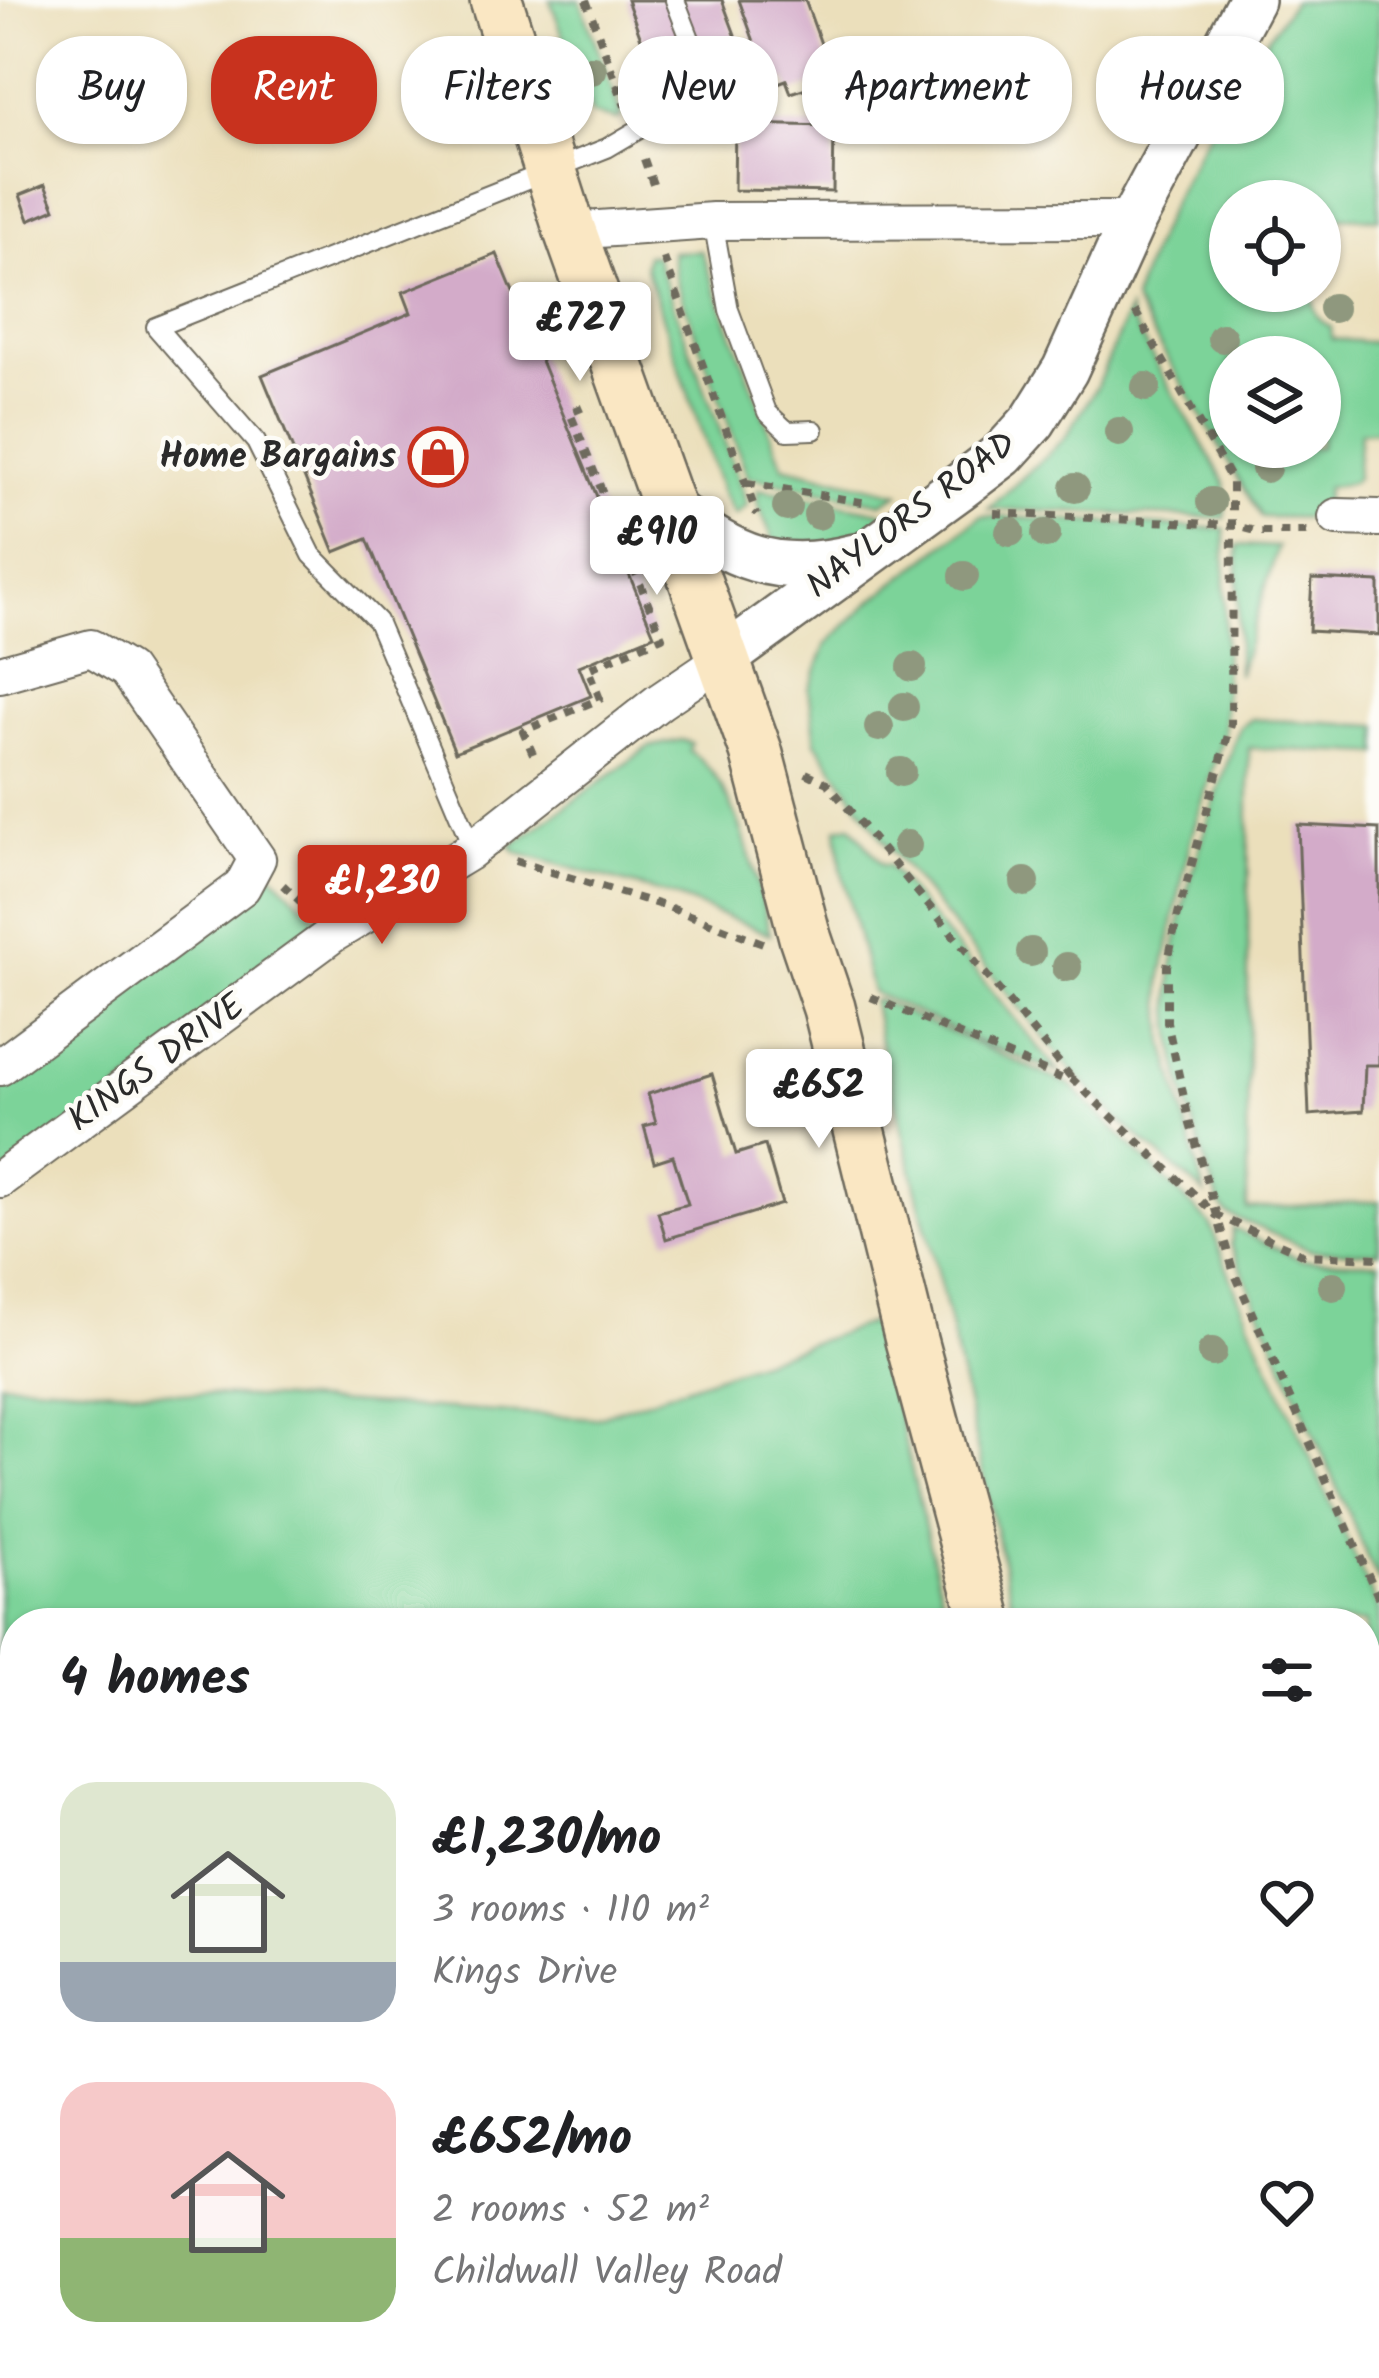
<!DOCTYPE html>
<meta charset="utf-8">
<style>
body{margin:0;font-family:Kalam,sans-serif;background:#f6f6f6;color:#202124;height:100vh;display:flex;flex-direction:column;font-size:45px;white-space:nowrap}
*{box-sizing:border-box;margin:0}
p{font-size:39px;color:#757577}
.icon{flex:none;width:66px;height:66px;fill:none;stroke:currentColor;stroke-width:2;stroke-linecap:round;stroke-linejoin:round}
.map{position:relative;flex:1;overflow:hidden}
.details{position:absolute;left:0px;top:1608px;width:1380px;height:771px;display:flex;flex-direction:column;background:#fff;border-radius:48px 48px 0 0;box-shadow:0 3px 9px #0004}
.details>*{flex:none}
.hud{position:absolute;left:36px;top:36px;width:1308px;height:108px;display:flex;gap:24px}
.fabs{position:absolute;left:1209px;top:180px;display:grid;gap:24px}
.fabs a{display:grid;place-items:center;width:132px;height:132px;border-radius:50%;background:#fff;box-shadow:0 3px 9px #0004;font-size:60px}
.price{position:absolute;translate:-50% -102px;padding:0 27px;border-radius:12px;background:#fff;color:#222;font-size:39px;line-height:78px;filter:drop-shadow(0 3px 6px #0008)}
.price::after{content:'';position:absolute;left:50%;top:72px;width:36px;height:27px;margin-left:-18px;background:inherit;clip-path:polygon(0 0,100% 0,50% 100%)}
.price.current{background:#c8321e;color:#fff}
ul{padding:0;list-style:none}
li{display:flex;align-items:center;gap:36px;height:300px;padding:0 60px}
li span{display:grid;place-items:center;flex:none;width:336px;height:240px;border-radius:36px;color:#555}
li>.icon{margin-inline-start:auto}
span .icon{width:144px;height:144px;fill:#fffc;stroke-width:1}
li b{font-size:51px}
h2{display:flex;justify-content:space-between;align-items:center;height:144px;padding:0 60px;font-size:51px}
.pill{padding:0 42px;border-radius:48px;background:#fff;box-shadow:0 3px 9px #0004;font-size:42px;line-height:108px}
.pill.current{background:#c8321e;color:#fff}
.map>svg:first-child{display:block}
.green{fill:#7bd399;stroke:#537f62;stroke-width:3;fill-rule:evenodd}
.building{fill:#d3abc9}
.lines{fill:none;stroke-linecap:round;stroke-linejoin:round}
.service-casing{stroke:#6e6a5d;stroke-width:22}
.minor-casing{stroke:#6e6a5d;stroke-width:40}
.tertiary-casing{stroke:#6e6a5d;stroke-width:50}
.secondary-casing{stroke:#6e6a5d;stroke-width:56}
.path{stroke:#6e6a5d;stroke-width:8;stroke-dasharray:9 9;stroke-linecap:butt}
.service{stroke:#fff;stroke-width:18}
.minor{stroke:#fff;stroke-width:36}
.tertiary{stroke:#fff;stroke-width:45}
.secondary{stroke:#fae7c3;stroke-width:51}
.tree{fill:#8f987e}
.labels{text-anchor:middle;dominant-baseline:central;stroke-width:9;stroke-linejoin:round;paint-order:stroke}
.poi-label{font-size:36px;font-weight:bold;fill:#2b2b2b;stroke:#fdfcf7;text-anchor:end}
.street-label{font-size:36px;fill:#2b2b2b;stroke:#fdfcf7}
</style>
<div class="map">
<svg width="1379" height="2378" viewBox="0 0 1379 2378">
<rect width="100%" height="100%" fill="#fdfcf7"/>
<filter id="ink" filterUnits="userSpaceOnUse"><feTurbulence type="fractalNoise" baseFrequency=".00833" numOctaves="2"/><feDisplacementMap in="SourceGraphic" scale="24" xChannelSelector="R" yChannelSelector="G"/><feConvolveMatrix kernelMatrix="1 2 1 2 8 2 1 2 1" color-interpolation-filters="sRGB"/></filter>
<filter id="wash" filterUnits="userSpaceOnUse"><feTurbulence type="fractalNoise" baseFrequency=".004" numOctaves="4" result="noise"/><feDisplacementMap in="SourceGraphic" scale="48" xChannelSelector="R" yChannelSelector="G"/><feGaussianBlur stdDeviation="2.7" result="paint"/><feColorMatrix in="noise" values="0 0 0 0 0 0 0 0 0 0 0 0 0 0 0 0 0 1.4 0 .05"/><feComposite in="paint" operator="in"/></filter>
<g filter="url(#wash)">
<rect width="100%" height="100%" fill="#ebdfbb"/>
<path class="green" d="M550,0H580L622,115L618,120L592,114Z
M1379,0V218L1320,217V201H1230V291L1313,294C1312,310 1316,320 1331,327L1332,339L1379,343V431L1360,432L1356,478L1352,483L1326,488L1322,518L1261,517L1134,302L1135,295C1171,186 1228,94 1293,1ZM1230,357H1320V447H1230Z
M701,251L783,466L899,493L882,503L748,477L676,281L672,252Z
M646,255H655L742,489L747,505L735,516L722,493L645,266Z
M1129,310L1132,322L1225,483V518L989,509L1065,438L1096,388Z
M758,489L888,513C851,548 823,544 776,546L757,502Z
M981,516L1225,529L1224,733L1191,838L1161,981L1165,1044L1205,1194L1120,1121L1063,1061L886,844L816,742L809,689L827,644L869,603Z
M1238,545L1278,547L1238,675Z
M1251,719L1379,726V754L1249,748L1247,1209L1379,1201V1252L1312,1251L1227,1214L1219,1203C1198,1138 1169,1064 1171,995C1174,909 1208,823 1234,742L1240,727Z
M681,740L691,743L689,751C737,779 757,883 770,934L675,897L517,853L511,846L649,747Z
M851,825L882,865H888L1059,1072L987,1045L872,992L841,868L837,828Z
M257,859L333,934L0,1177V1061Z
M877,1000L1071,1086L1210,1224L1238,1296L1379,1611V2063H1365V1623H1016L947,1312L879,1036L873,1001Z
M1233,1228L1302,1260L1379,1262V1583L1231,1245Z
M876,1321L948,1623H15V2364H905L891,2378H0V1382L595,1418Z
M1172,2364H1223L1222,2378H1175Z
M1232,2364H1278V2378H1232Z"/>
<g id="blocks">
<path class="building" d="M627,0H722L740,48L656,79Z
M739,0H805L829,66L816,71L821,83L791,93L786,80L770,86Z
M735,124L834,126L833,192L734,190Z
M45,185L55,209L29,220L20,195Z
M497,254L654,635L579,666L591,696L455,752L367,539L335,552L262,375L411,313L403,292Z
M1312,579L1379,582V635L1309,631Z
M1298,825L1379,829V1065H1365L1363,1111L1309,1115Z
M712,1074L736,1154L765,1145L782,1204L666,1239L658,1212L688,1204L673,1156L654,1162L644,1126L656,1123L648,1094Z
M1365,2172H1379V2378H1345V2364H1365Z"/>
</g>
</g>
<g filter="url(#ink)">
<use href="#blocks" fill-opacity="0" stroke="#6e6a5d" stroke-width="3"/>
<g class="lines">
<g class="service-casing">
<path id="service" d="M713,221L729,310L767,412L787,431L814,430
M473,848L377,621L312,555L256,442L156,327L607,148L709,88L675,0
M953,2378L960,2373L1144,2366"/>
</g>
<g class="minor-casing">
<path id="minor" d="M570,231L713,221L1133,220
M1337,517L1379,518
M0,674L91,648L127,670L257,859L242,887L0,1067
M0,1179L333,934L467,853L659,702L724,658
M1365,2091H1379"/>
</g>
<g class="tertiary-casing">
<path id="tertiary" d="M671,509C732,558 776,577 855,557
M724,658L957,489L1003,454L1033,421L1065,370L1133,220L1251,0"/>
</g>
<g class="secondary-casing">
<path id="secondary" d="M496,0L570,231L756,751L805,937L829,1008L911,1340L987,1623
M1149,2364L1151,2378"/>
</g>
<path class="path" d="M586,0L625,106
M644,159L655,190
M664,258L757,515
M1135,311L1232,481V525L1259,532H1307
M747,483L868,503
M994,513L1232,525L1231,724L1178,914L1167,966V1022L1190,1124L1233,1270L1379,1599
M533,754L523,731L600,699L588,669L662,637L570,413L588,405
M806,773L827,783L1071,1077
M515,861L668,907L763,943
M283,885L307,908
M871,997L1063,1079H1072L1216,1215L1304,1255L1379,1258
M1227,2364V2378"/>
<use href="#service" class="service"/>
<use href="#minor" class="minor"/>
<use href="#tertiary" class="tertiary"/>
<use href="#secondary" class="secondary"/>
</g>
<g class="tree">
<circle cx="592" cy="70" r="15"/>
<circle cx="1333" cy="308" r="15"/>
<circle cx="1222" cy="338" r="15"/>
<circle cx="1146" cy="387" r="15"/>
<circle cx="1119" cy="432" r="15"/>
<circle cx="1266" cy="468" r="15"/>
<circle cx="1075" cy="488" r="15"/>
<circle cx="1211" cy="502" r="15"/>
<circle cx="787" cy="507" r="15"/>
<circle cx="818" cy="515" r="15"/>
<circle cx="1010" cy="532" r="15"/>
<circle cx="1046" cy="534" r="15"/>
<circle cx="964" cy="576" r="15"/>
<circle cx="912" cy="667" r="15"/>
<circle cx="904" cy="707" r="15"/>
<circle cx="879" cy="727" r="15"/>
<circle cx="901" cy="772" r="15"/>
<circle cx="907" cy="845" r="15"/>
<circle cx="1025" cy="882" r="15"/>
<circle cx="1031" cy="952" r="15"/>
<circle cx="1067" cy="967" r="15"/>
<circle cx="1333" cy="1286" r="15"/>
<circle cx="1212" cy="1352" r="15"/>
</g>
</g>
<defs>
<g id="shop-ring" transform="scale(3)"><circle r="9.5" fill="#fdfcf7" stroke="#c8321e" stroke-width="1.5"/><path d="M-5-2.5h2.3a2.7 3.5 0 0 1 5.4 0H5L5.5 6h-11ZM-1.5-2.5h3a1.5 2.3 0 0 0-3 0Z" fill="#c8321e"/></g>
</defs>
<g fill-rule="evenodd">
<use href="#shop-ring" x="438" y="457"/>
</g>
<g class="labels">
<g class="poi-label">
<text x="396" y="457">Home Bargains</text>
</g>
<g class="street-label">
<text transform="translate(912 516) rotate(-37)">NAYLORS ROAD</text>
<text transform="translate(157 1064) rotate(-36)">KINGS DRIVE</text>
</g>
</g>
</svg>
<div class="fabs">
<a><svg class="icon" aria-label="locate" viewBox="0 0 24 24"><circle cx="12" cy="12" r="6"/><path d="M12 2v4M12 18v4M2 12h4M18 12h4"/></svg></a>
<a><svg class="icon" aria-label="layers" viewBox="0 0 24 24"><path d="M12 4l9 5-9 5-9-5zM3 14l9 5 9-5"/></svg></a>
</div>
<b class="price" style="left:580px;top:384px">£727</b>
<b class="price" style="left:657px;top:598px">£910</b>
<b class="price current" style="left:382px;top:947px">£1,230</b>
<b class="price" style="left:819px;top:1151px">£652</b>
<div class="hud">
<a class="pill">Buy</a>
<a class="pill current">Rent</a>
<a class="pill">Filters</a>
<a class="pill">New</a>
<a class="pill">Apartment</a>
<a class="pill">House</a>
</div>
<section class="details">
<h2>4 homes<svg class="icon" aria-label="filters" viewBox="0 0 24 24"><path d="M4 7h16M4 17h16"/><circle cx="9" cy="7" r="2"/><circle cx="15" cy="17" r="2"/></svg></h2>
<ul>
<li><span style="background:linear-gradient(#dfe7d0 75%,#9aa5b1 0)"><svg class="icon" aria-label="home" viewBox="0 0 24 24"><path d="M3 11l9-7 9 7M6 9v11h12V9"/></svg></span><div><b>£1,230/mo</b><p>3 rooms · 110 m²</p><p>Kings Drive</p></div><svg class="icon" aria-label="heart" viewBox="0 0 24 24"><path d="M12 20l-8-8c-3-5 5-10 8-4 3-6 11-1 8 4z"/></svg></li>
<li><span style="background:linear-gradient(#f6c9c9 65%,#8fb573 0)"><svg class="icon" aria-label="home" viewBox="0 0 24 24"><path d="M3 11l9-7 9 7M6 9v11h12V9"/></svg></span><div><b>£652/mo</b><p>2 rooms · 52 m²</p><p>Childwall Valley Road</p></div><svg class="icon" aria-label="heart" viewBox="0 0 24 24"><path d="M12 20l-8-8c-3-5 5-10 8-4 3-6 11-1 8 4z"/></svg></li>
</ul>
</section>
</div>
